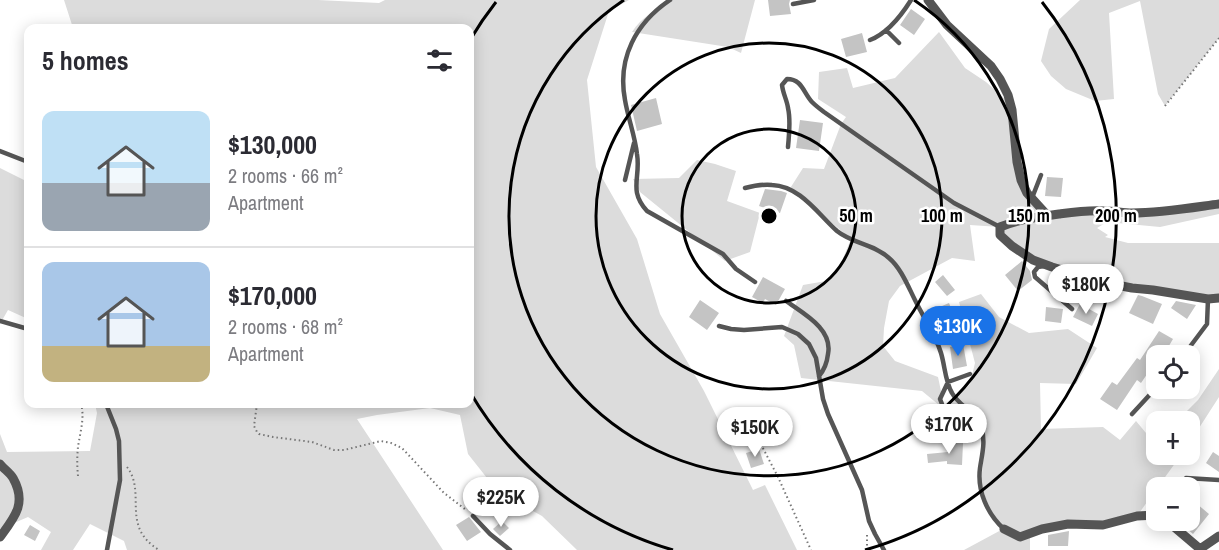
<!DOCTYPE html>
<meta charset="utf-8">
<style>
body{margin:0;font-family:"Archivo Narrow",sans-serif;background:#f2f2f3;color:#2b2b33;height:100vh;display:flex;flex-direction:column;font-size:22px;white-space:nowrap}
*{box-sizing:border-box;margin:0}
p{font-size:20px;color:#7c7c81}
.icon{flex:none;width:33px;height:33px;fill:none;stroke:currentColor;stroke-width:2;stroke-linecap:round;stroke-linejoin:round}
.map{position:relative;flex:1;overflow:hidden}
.drawer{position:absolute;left:24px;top:24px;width:450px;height:384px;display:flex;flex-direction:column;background:#fff;border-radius:12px;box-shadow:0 3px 15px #0003}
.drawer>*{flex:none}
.fabs{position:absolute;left:1146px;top:345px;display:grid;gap:12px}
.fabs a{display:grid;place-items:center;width:54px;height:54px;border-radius:12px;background:#fff;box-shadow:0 3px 15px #0003;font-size:30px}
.price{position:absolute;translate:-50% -51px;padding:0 14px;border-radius:21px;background:#fff;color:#222;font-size:20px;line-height:39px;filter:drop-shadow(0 2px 3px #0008)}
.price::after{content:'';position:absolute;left:50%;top:36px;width:18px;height:14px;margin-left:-9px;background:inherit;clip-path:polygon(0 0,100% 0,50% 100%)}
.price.selected{background:#1a73e8;color:#fff}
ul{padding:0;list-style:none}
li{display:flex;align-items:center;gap:18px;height:150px;padding:0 18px}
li+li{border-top:2px solid #e1e1e2}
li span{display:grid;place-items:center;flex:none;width:168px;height:120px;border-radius:12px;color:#555}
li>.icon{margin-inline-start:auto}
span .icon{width:72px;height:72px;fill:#fffc;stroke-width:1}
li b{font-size:26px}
h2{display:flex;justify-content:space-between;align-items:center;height:72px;padding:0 18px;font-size:26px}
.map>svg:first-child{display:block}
.green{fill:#dcdcdc}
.building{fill:#c4c4c4}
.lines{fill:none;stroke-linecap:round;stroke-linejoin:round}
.path{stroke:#777;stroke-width:2;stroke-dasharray:1.5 3;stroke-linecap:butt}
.service{stroke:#555;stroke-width:4.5}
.minor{stroke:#555;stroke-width:9}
.ring{fill:none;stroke:#000;stroke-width:3}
.centre{fill:#000;stroke:#fff;stroke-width:3}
.ring-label{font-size:18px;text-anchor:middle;font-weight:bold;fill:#000;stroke:#fff;stroke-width:5;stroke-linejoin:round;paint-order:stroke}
</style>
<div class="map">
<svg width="1219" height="550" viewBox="0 0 1219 550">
<rect width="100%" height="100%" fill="#fff"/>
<path class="green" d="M64,0H318L379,3L385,0H629L609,11L587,80L596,167L637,239L660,314L704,391L753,490L765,485L797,550H577L542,516L513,500L487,478L468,454L460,415L430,408L377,415L357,419L443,550H127L124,541L90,524L73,550H41L51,532L28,517L0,529V434L7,452L90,451L97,413L95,404H470V28H73Z
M672,0H755L741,53L728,47L632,32C641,17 657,9 672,0Z
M1080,0H1219V38L1165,106L1158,94L1140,1L1109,13L1114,99L1095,101L1066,89L1051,76L1041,61L1049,29Z
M939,32L965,68L986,82L1006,100L1017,173L1047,215L1219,205V214L1160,227L1107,222L1097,228L1108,235L1105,237L1128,243H1219V298L1153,290L1053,267L1012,246L1000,227L970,225L975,261L952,258L900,286L889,301L884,328L883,346L895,361L938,377L945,410L970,384L975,363L959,302L981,294L999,317L1029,333L1068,329L1097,348L1076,384L1040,383L1041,429L1103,427L1120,440L1136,421L1146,433L1150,443L1156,444V454L1181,455L1137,516L1103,525L1068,524L1030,534V550H964L1003,529L988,507L981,482L984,454L979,431L970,417L945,410L922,391L801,378L794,345L784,336L803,285L826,281L839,268L851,239L807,202L789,190L803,168L824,169L841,124L846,117L818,99L819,72L847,68L853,88L895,78Z
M697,160L715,164L736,171L727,201L760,213L750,252L725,261L640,192L633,179L679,178Z
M0,168L28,182V319L8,310L0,324Z
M1219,369V397L1190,442V422L1177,421L1198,400Z"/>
<path class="building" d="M768,0H790L789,4L791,14L770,16Z
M911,9L925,19L914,35L900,25Z
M862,33L867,52L846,57L841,39Z
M656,98L662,124L637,131L631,105Z
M800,120L823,123L819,151L796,148Z
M1047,177L1063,178L1061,197L1045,196Z
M765,189L781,191L787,193L780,213L759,206Z
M1022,261L1030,271L1032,280L1018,291L1005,275Z
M943,275L955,290L947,296L935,282Z
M763,277L785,289L776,305L765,299L763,303L752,297Z
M1138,295L1142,296L1162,304L1153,324L1129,313Z
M700,300L719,313L707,330L689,317Z
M1176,301L1196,305L1187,319L1171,308Z
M949,303L957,323L944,329L935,309Z
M1080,304L1098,314L1092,326L1073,317Z
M1046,307L1063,309L1061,323L1045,321Z
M1159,331L1173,339L1163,356H1156V361L1141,383L1137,380L1117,410L1100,399L1112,382L1117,385L1137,358L1140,360Z
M963,344L967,366L953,369L950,347Z
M949,442L952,443L955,442L963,443L962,465L947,464V461L928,463L927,454L948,452Z
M759,449L764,464L751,468L746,453Z
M1213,452L1219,456V472L1206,463Z
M1190,498L1209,514L1193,534L1177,520H1190Z
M469,517L481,532L467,541L456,525Z
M502,521L509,528L500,536L493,529Z
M30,525L40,531L35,541L24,535Z
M1069,531L1068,546H1048V535Z"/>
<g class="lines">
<path class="path" d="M1165,106L1219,38
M257,404L254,426L257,432L259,434L273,437L312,442L334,450H344L381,441L391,443L402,448L444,493L466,510
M739,410L756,435L778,477L811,550
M127,467C147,493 120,526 159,550
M78,476C77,466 77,456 78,447C80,433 85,417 81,404
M867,535V550"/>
<path class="service" d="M670,0C636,23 617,58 625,100C628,118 635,136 637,154C641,178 628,190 647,211L723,254L736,269L755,282
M793,4L814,0
M886,30L899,43
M870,40C888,33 901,16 911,0
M788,147C789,134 791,121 788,108C787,100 783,94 782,85L787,79C802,79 803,92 812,102C815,105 820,109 824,112L954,203L1000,227
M0,151L28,162
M625,180L634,143
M745,188C753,186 763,184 772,185C800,186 818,214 837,231C853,244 874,244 889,258C902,269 909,289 917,304C925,320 936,336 941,353C945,366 945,381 952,393C959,406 976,412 981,427C986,441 982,454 980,468C977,490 987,514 1004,529
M1032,198L1041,175
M1044,266L1038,267L1034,272L1035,277L1072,309
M786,301C804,314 833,329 828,354C827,363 825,369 819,376
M0,321L28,329
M719,326L731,329L744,330L782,327L798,334L809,344L816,358L823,399L828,414L862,490L869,521L875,534L884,550
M937,342L960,334
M1183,356L1207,324L1208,299
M106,404L116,429L119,441L120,480L107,550
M1132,414L1156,388
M952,439L950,425L940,399L948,382L970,374
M1179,488L1186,478L1219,480
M473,516L490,534L510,550"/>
<path class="minor" d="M928,0L947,25L991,66L1000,79L1008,95L1012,110L1017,162L1021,180L1027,193L1047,215
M1219,204C1190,208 1161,213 1132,213C1123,213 1114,211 1104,211C1088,210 1074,212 1059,214C1039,217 1019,219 1000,227V235L1012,246L1033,260L1052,267L1106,283L1132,288L1153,290L1208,299L1219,298
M0,464C4,469 10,473 13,478C27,503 15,517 0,537
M1166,520L1200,549V550
M1004,529L1020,537L1042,529L1068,524L1103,525L1137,516L1156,515
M1200,549L1219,536"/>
</g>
<g class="ring">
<circle cx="769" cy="216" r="87"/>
<circle cx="769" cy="216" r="173"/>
<path d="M914 0A260 260 0 1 1 624 0"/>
<path d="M673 550A347 347 0 0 1 470 392M470 40A347 347 0 0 1 496 2M1042 2A347 347 0 0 1 865 550"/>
</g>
<circle cx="769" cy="216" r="9" class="centre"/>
<g class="ring-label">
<text x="856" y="222">50 m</text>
<text x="942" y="222">100 m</text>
<text x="1029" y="222">150 m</text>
<text x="1116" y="222">200 m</text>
</g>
</svg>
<div class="fabs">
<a><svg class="icon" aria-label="locate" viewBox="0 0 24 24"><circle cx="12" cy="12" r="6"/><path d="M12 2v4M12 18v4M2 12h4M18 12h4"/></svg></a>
<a>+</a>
<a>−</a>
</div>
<b class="price" style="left:1086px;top:315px">$180K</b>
<b class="price selected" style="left:958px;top:357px">$130K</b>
<b class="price" style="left:949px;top:455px">$170K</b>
<b class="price" style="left:755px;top:458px">$150K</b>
<b class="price" style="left:501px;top:528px">$225K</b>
<section class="drawer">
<h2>5 homes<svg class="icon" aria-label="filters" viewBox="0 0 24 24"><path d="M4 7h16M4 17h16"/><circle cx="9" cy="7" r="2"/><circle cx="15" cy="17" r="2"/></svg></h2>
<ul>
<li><span style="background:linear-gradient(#bfe0f5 60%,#9aa5b1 0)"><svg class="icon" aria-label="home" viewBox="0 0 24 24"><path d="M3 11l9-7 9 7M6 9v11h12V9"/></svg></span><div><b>$130,000</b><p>2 rooms · 66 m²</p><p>Apartment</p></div></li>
<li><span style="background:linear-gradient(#a9c7e8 70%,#c2b280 0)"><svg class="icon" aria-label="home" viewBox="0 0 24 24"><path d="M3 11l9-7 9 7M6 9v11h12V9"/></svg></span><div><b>$170,000</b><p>2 rooms · 68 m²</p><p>Apartment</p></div></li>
</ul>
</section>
</div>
